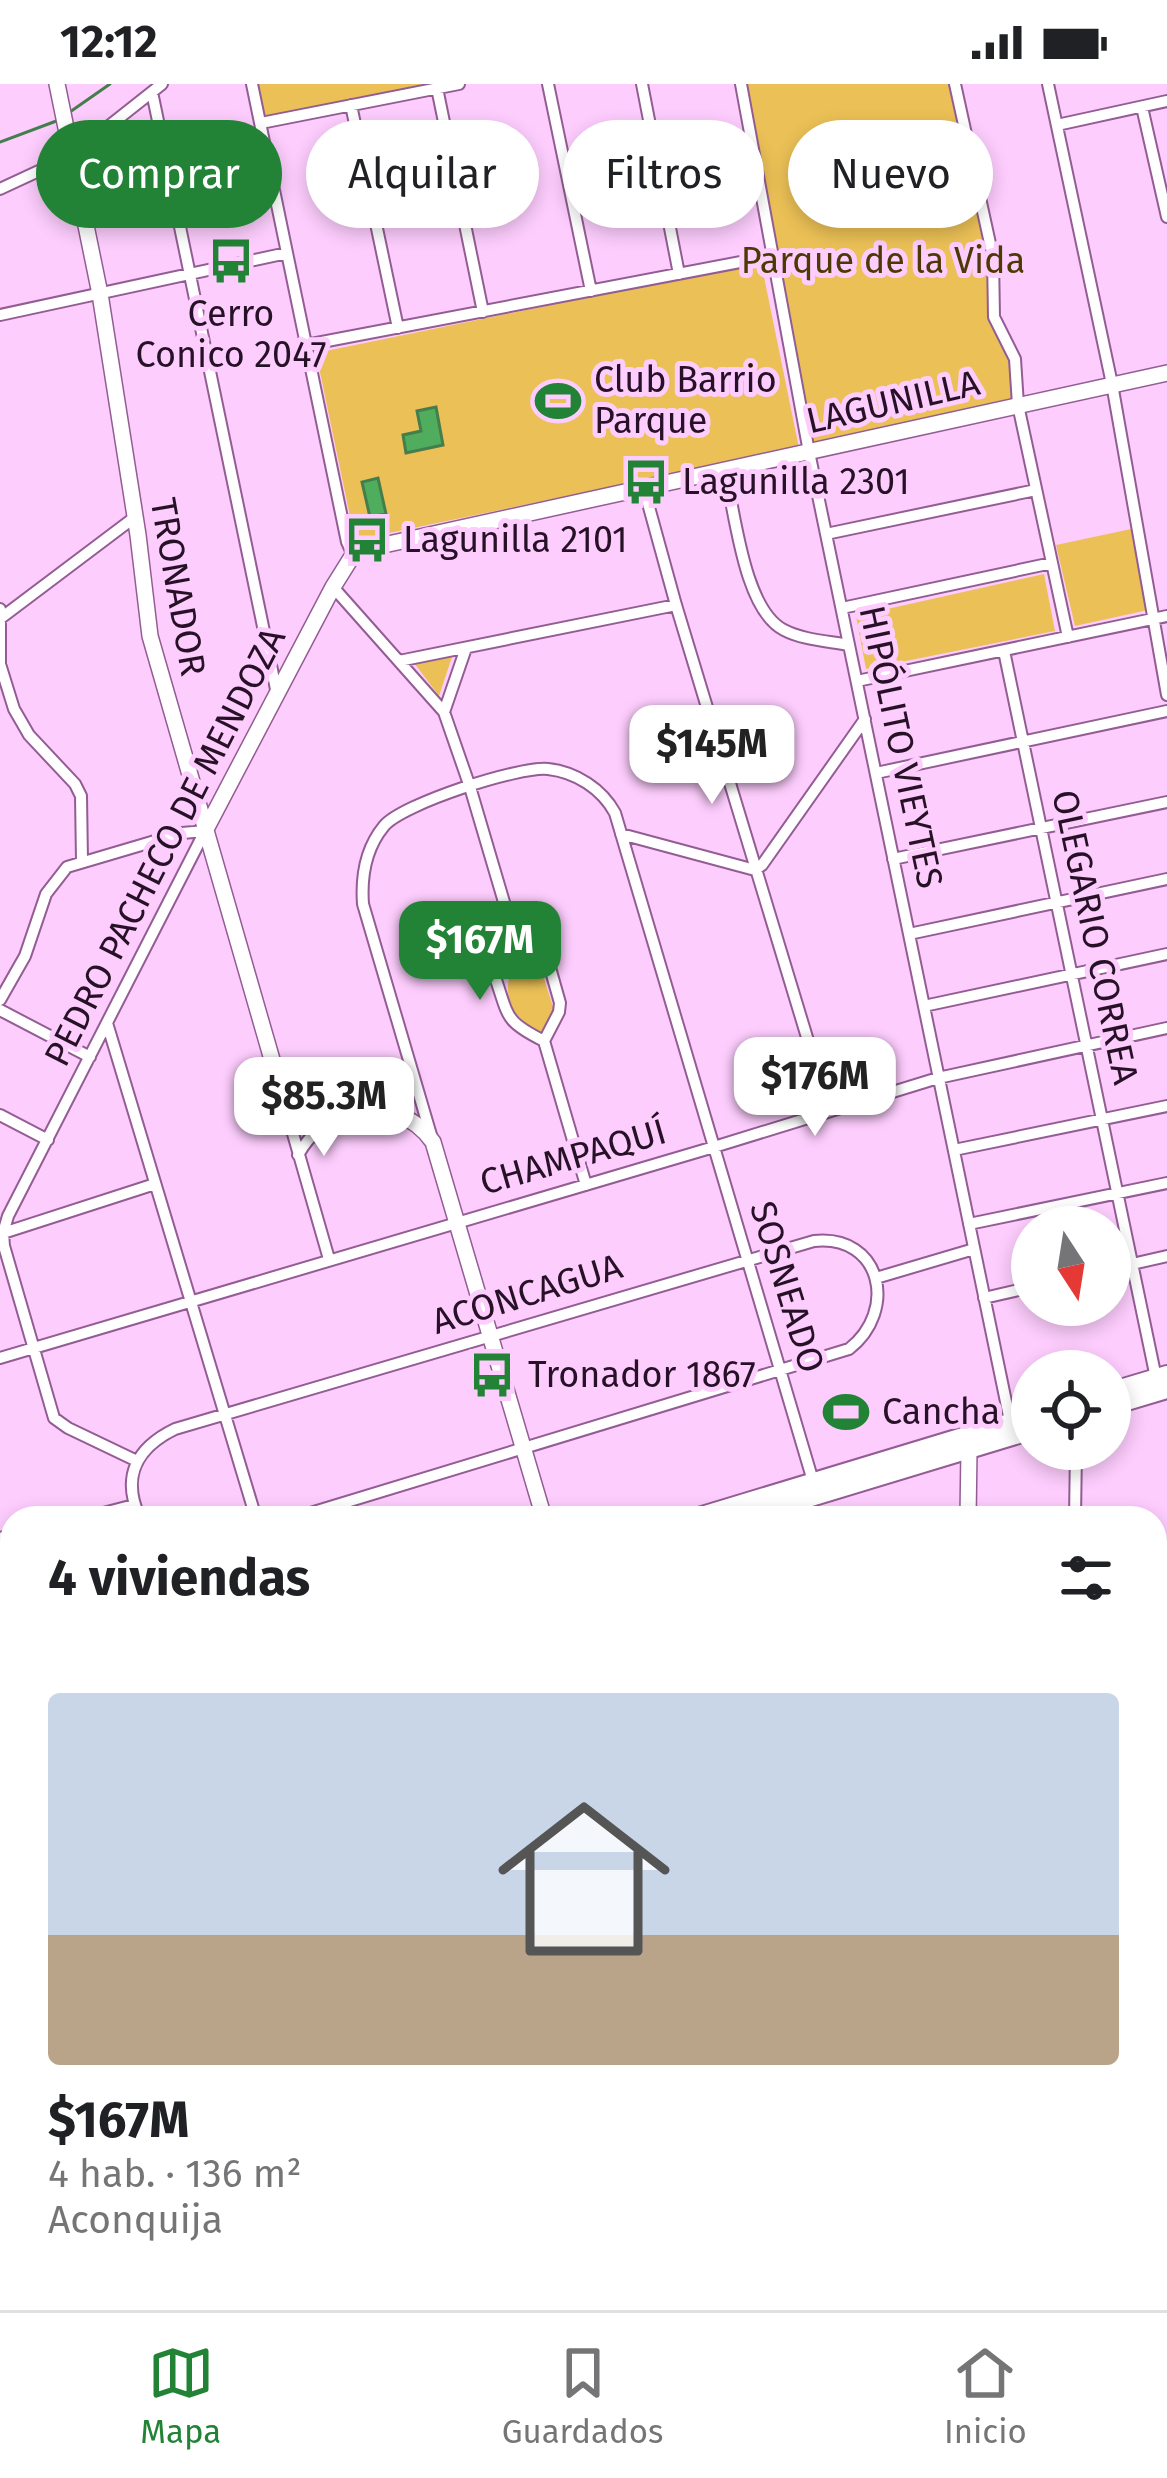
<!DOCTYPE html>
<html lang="es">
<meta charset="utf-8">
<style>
body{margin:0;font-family:"Fira Sans",sans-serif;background:#f2f2f2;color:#202124;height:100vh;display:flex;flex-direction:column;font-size:45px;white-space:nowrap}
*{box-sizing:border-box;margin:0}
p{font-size:39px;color:#757577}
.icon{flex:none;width:66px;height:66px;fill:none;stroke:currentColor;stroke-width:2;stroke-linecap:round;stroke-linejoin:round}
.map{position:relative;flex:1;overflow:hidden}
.sheet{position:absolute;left:0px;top:1422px;width:1167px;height:804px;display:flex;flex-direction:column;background:#fff;border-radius:36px 36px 0 0;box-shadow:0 6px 18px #0003}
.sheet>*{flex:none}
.top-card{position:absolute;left:36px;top:36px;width:1095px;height:108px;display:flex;gap:24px}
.needle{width:78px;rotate:168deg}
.tools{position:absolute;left:1011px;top:1122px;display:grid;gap:24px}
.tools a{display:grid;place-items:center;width:120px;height:120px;border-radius:50%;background:#fff;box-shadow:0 6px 18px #0003;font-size:60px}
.price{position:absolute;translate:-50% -102px;padding:0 27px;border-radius:24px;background:#fff;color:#222;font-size:39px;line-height:78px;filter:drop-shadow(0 3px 6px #0008)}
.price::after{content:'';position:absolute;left:50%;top:72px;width:36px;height:27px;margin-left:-18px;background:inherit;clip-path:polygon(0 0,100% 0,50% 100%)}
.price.on{background:#228336;color:#fff}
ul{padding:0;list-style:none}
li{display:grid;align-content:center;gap:24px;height:636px;padding:0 48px}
li span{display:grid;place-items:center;height:372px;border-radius:12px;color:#555}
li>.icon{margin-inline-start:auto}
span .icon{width:216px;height:216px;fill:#fffc;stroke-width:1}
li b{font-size:51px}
h2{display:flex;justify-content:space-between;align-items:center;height:144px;padding:0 48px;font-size:51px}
.tag{padding:0 42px;border-radius:54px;background:#fff;box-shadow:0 6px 18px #0003;font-size:42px;line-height:108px}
.tag.on{background:#228336;color:#fff}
.status{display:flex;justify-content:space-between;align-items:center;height:84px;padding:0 60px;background:#fff;direction:ltr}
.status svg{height:33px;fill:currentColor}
.tab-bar{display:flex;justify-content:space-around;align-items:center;height:168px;border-top:3px solid #e0e0e0;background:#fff;font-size:33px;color:#757577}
.tab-bar a{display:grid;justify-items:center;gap:6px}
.tab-bar .on{color:#228336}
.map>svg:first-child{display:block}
.green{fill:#ebc056}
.water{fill:#50ad5d;stroke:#447e4d;stroke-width:3}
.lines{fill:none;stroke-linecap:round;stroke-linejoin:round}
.stream{stroke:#447e4d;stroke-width:3}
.street-casing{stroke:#935d94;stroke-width:14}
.secondary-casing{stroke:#935d94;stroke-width:18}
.primary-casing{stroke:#935d94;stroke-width:20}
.street{stroke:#fff;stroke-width:10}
.secondary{stroke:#fff;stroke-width:15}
.primary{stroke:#fff;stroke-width:16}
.labels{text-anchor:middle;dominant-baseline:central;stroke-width:10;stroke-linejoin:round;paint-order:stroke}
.park-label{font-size:36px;fill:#4c3904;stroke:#fdcdfd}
.poi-label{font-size:36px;fill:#271127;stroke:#fdcdfd;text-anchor:start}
.street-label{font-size:36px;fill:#271127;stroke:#fdcdfd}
</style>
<div class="status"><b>12:12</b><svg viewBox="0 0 49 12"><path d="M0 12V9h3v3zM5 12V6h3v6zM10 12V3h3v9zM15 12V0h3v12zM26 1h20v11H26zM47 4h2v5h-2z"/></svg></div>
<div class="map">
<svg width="1167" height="2226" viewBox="0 0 1167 2226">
<rect width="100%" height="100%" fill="#fdcdfd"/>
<path class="green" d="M252,0H459L261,39Z
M741,0H955L993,173V223L1010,261L1018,321L809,368Z
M761,178L799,364L355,456L316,269Z
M1131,445L1148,526L1075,542L1056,461Z
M1044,490L1055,547L866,585L856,532Z
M452,573L439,612L415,580Z
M517,868L541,885L554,926L540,949C503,929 502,904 517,868Z"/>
<path class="water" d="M436,323L443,361L406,369L403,351L421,347L417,327Z
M378,394L386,430L370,433L362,398Z"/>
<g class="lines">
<path class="stream" d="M67,30L110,0
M0,58L59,36"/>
<g class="street-casing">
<path id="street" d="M252,0L347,458L353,471
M548,0L591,207
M642,0L679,190
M741,0L809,368L1010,1337
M955,0L993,173L994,233L1015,275L1018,321L1068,553
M1048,0L1112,300L1167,611
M437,4L483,228
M152,8L277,610
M351,21L398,244
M1142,23L1167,133
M261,39L459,0
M1057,41L1167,17
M0,105L71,72L162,0
M0,231L287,169
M306,261L772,172
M725,387C735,429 744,526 784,546C803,556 828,557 849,561
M644,405L676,521L829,1026
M826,450L1036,406
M333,503L444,628L470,703L514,852L541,870L549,880L560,919L559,928L544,957L586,1101
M842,524L1052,479
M0,525V580L14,625L29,651L75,700L81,712L82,777
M1,534L135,433
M1004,567L1156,1294
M399,577L676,521
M857,597L1167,532
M444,628L466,564
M876,689L1167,627
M621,750L755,786L762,781L865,635
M893,775L1167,718
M909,850L1167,795
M514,852L496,886L495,893C509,933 504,937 544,957
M0,916L25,872L46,810L67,783L182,749L205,747
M924,922L1167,870
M0,926L90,973
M107,939L256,1434
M277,994L329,1175
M370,1026L414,995
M0,1031L48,1056
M431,1051L363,820C361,792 365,765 384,742C402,720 519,682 548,685C576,688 602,705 615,729L813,1397
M954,1066L1167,1022
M298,1071C311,1048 325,1039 349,1029
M969,1140L1167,1099
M0,1150L155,1100
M1110,1185L1167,1172
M876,1194L974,1165
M984,1214L1032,1203
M0,1274L714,1063L938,994L1167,944
M137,1377L68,1344L54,1334L4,1162L3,1149L8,1132L205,747
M84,1434L134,1421
M140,1434C121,1393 136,1364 175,1345L814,1157C882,1150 898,1227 849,1265L294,1434
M1075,1434L1076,1365
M0,1454L12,1451
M1155,1640H1167
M1155,1902H1167
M506,2214V2226
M17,2226V2214
M111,2226V2214
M216,2226V2214
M612,2226V2214
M723,2226L724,2214
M817,2226L818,2214
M1065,2226L1066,2214"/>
</g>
<g class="secondary-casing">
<path id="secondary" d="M57,0L100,210L138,451L150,552L275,986C322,1061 388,994 433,1058L544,1434
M205,747L333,503L353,471L361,466L1167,289
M968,1434L969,1366
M0,1648L12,1644
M0,2143H12
M1155,2149H1167
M957,2226V2214"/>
</g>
<g class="primary-casing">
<path id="primary" d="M1110,1307L1167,1290
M1110,1323L1167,1306
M692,1434L1032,1331
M745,1434L1032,1347
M0,1768L12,1756
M0,1792L12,1782"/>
</g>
<use href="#street" class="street"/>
<use href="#secondary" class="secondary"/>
<use href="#primary" class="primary"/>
</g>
<defs>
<g id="bus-bare" transform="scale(3.6)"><path d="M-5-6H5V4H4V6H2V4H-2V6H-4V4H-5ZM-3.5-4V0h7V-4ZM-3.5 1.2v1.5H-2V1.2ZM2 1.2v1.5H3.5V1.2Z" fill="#228336" stroke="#fdcdfd" stroke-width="2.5" paint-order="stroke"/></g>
<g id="stadium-bare" transform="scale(3.6)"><path d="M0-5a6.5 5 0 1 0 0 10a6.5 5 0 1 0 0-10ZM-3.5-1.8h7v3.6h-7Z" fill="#228336" stroke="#fdcdfd" stroke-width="2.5" paint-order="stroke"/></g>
</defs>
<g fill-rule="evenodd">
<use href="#bus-bare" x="231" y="177"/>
<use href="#stadium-bare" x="558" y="317"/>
<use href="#bus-bare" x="646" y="398"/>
<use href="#bus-bare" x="367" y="456"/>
<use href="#bus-bare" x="492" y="1291"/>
<use href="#stadium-bare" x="846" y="1328"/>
</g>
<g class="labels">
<g class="park-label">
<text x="883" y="177">Parque de la Vida</text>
</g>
<g class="poi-label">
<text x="231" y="230" text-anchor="middle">Cerro<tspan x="231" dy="41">Conico 2047</tspan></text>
<text x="594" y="296">Club Barrio<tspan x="594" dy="41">Parque</tspan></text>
<text x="682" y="398">Lagunilla 2301</text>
<text x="403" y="456">Lagunilla 2101</text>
<text x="528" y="1291">Tronador 1867</text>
<text x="882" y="1328">Cancha</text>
</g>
<g class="street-label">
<text transform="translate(893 318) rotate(-13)">LAGUNILLA</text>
<text transform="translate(178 503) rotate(80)">TRONADOR</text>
<text transform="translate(901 663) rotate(78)">HIPÓLITO VIEYTES</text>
<text transform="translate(165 763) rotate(-63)">PEDRO PACHECO DE MENDOZA</text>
<text transform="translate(1095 853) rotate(78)">OLEGARIO CORREA</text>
<text transform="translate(573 1073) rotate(-16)">CHAMPAQUÍ</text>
<text transform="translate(787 1203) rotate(73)">SOSNEADO</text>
<text transform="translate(527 1210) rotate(-17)">ACONCAGUA</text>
</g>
</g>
</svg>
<div class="tools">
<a><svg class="needle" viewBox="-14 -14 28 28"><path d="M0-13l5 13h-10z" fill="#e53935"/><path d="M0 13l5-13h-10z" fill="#757577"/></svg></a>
<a><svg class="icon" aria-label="locate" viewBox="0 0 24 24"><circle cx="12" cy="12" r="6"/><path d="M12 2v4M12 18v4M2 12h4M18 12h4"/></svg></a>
</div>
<b class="price" style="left:712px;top:723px">$145M</b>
<b class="price on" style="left:480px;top:919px">$167M</b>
<b class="price" style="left:815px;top:1055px">$176M</b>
<b class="price" style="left:324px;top:1075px">$85.3M</b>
<div class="top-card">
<a class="tag on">Comprar</a>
<a class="tag">Alquilar</a>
<a class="tag">Filtros</a>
<a class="tag">Nuevo</a>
</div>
<section class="sheet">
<h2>4 viviendas<svg class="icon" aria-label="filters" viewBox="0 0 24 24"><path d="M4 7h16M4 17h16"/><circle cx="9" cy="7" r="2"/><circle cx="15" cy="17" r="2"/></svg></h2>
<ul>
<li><span style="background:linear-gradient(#c9d6e8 65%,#b9a48a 0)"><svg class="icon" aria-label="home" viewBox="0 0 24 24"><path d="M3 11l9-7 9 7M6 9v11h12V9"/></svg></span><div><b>$167M</b><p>4 hab. · 136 m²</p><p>Aconquija</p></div></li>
</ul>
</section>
</div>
<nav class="tab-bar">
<a class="on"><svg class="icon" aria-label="map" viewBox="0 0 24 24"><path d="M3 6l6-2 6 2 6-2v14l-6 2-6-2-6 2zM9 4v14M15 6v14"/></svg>Mapa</a>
<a><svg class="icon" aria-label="saved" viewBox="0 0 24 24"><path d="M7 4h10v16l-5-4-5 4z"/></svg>Guardados</a>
<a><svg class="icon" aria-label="home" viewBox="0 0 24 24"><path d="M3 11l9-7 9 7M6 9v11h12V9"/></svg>Inicio</a>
</nav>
